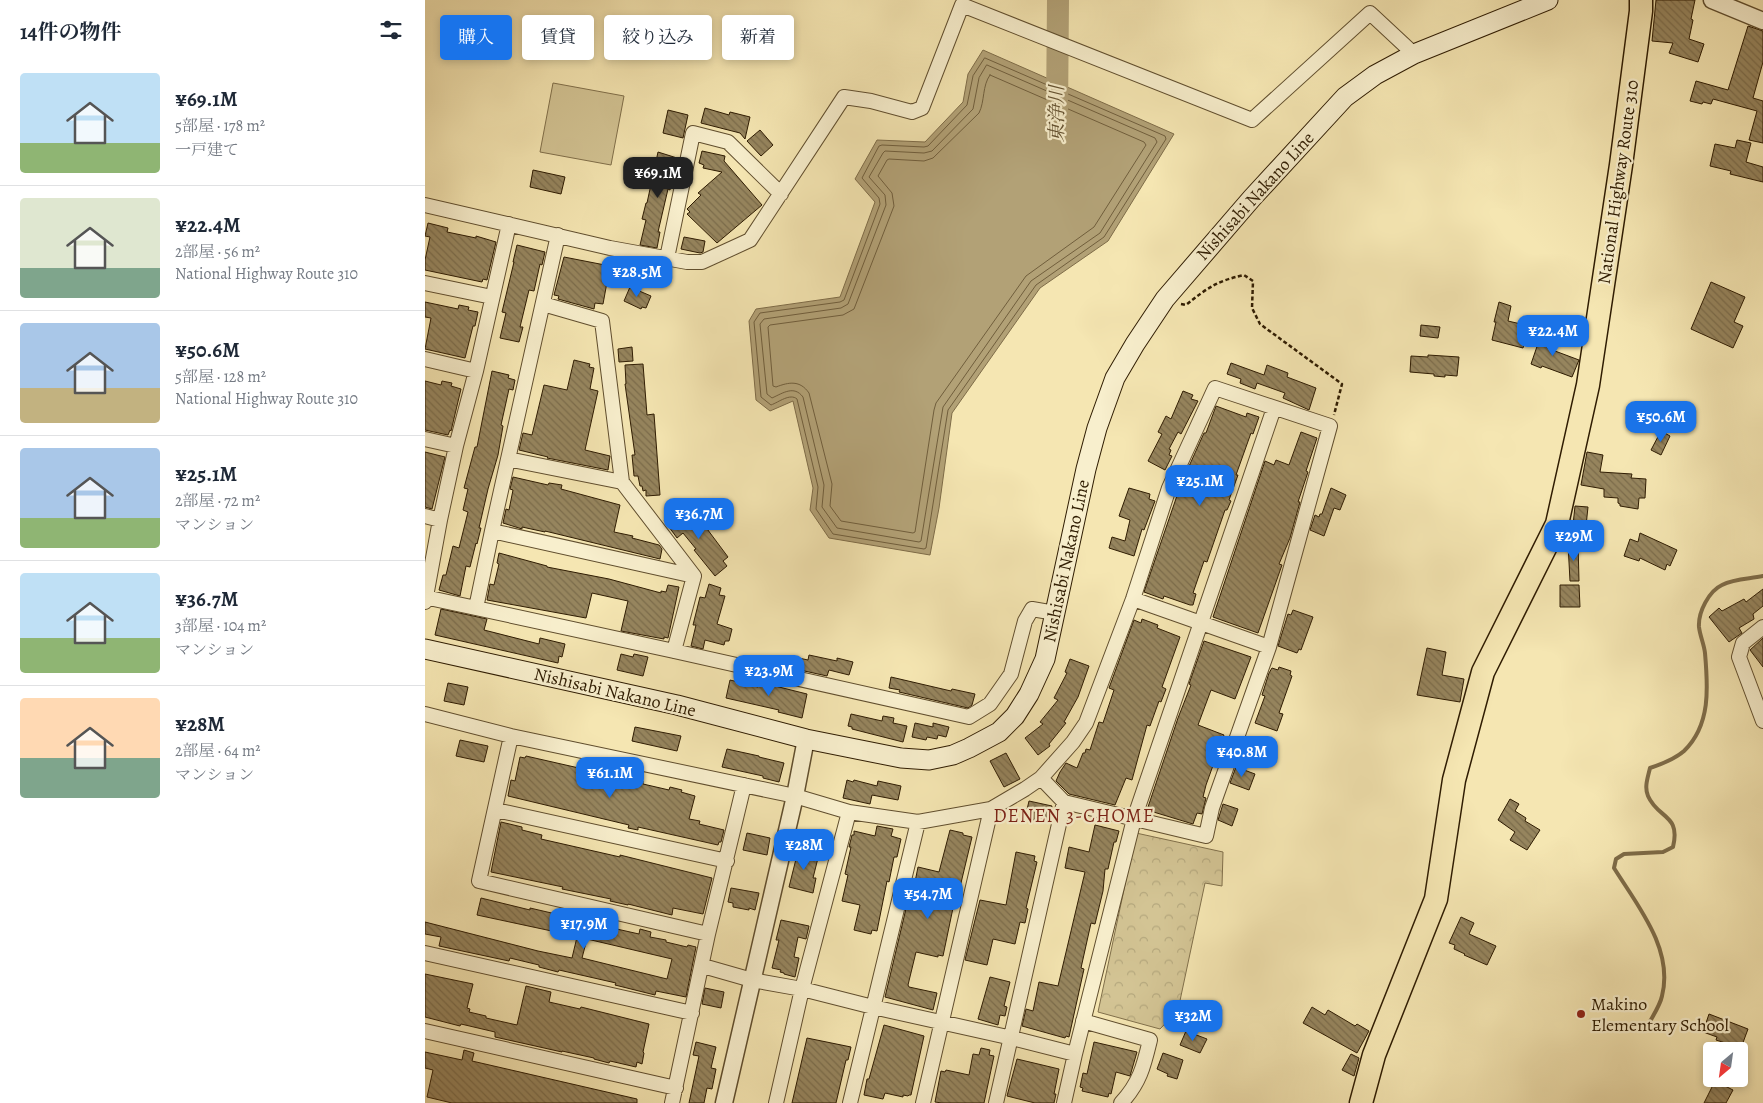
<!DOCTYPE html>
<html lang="ja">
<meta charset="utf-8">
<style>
body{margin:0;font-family:Alegreya,"Noto Serif JP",serif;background:#f6f6f7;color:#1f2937;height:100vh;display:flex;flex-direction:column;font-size:19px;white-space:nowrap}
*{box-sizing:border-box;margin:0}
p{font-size:16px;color:#747a83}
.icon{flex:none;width:28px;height:28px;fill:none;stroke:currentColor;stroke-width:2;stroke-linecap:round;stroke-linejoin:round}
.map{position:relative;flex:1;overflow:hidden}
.panel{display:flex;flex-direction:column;background:#fff;width:425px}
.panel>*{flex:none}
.hud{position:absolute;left:15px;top:15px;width:475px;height:45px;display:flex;gap:10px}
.needle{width:32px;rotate:209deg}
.buttons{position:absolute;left:1278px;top:1042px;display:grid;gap:10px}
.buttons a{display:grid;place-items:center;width:45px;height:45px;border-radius:5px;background:#fff;box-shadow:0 2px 8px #0003;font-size:25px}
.price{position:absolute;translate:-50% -42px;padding:0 11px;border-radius:10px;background:#1a73e8;color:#fff;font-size:16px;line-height:32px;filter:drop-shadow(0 1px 2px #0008)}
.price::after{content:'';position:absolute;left:50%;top:30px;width:15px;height:11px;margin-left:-8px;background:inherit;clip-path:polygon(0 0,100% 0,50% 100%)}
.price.active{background:#222;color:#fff}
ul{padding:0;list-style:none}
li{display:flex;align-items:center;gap:15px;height:125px;padding:0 20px}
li+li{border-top:1px solid #e0e1e3}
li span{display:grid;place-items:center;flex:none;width:140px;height:100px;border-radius:5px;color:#555}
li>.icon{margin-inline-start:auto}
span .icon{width:60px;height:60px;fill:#fffc;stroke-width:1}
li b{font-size:21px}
h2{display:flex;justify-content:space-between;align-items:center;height:60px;padding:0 20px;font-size:21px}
.chip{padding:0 18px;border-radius:5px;background:#fff;box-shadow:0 2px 8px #0003;font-size:18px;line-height:45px}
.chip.active{background:#1a73e8;color:#fff}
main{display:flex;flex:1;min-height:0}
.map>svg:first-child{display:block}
.park{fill:url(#park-crowns);stroke:#81704b}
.pitch{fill:#d3c494;stroke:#81704b}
.water{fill:#b2a176;stroke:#7e6c48}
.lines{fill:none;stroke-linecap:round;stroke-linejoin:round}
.shore{stroke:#705e3c;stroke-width:1}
.stream{stroke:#7e6c48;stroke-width:4}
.river{stroke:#b2a176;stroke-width:22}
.building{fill:url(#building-back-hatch);stroke:#2f1c02;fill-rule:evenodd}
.minor-casing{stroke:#604e2e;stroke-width:16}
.tertiary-casing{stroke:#604e2e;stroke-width:19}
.secondary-casing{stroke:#2f1c02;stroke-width:21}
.trunk-casing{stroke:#2f1c02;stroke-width:25}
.path{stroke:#2f1c02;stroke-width:2.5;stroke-dasharray:4 2.5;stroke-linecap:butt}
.minor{stroke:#f8efcd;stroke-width:14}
.tertiary{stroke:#f8efcd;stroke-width:16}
.secondary{stroke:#f8efcd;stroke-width:19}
.trunk{stroke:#f5e6b2;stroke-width:22}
.poi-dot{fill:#8f2418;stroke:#f8efcd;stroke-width:2}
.labels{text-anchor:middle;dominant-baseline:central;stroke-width:4.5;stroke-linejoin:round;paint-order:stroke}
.street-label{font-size:18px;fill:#2f1c02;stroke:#f8efcd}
.poi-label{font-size:18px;fill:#2f1c02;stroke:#f8efcd;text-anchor:start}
.water-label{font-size:19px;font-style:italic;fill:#635130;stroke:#f8efcd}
.neighbourhood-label{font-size:19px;letter-spacing:1px;fill:#7a1f14;stroke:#f8efcd}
</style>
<main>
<section class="panel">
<h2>14件の物件<svg class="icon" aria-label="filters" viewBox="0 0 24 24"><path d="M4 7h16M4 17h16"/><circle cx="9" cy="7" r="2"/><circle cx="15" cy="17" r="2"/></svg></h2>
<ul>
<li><span style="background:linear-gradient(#bfe0f5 70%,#8fb573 0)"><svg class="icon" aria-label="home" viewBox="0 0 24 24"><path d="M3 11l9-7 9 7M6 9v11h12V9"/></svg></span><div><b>¥69.1M</b><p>5部屋 · 178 m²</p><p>一戸建て</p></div></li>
<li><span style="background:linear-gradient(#dfe7d0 70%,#7fa58c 0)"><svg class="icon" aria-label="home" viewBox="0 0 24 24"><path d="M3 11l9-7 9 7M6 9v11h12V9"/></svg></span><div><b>¥22.4M</b><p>2部屋 · 56 m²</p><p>National Highway Route 310</p></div></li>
<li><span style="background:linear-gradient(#a9c7e8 65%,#c2b280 0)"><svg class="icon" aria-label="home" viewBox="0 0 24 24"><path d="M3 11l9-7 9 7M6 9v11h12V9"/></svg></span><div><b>¥50.6M</b><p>5部屋 · 128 m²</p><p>National Highway Route 310</p></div></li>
<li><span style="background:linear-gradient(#a9c7e8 70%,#8fb573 0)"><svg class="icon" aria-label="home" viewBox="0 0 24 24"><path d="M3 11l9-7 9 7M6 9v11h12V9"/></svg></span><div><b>¥25.1M</b><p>2部屋 · 72 m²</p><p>マンション</p></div></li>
<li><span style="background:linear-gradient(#bfe0f5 65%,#8fb573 0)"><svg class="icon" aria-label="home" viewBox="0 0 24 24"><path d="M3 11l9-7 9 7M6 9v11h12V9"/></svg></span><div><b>¥36.7M</b><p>3部屋 · 104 m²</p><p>マンション</p></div></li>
<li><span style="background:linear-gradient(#ffd9b3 60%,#7fa58c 0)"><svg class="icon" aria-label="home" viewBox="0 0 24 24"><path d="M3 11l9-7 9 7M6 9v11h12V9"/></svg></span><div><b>¥28M</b><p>2部屋 · 64 m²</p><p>マンション</p></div></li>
</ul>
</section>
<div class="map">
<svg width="1338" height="1103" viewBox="0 0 1338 1103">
<defs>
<pattern id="park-crowns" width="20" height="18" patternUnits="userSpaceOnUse" patternTransform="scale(1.25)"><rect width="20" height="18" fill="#d3c494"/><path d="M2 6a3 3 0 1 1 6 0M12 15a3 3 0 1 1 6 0" fill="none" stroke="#b5a87e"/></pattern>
<pattern id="building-back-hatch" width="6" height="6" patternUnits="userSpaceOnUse" patternTransform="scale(1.25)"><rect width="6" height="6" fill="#96855e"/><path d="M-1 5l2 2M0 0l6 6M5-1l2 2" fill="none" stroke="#7b6c4b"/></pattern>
</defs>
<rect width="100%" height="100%" fill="#f5e6b2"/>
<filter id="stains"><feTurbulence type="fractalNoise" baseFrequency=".004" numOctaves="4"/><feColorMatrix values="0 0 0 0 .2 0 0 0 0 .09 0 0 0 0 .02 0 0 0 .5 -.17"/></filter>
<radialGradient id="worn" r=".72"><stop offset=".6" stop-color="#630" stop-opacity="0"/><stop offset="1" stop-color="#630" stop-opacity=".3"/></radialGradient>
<path class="park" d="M711,833L798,852L797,886L780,883L753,1010L735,1029L673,1012Z"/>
<path class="pitch" d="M128,83L199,96L186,165L115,152Z"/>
<path class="water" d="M558,50L749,134L683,241L615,288L527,413L514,508L505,555L404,538L385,510L388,488L368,401L345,411L331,400L324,321L331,309L415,297L450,202L430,179L452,140L500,142L538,102L543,74Z"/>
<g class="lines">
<path class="shore" d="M560,58L740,136L741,139L679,237L611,285L523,410L501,548L499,549L408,534L391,509L393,487L372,399C365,393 354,402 346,405L336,397L329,322L335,313L415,302L419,300L455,204L454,198L437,178L454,146L457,145L499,147L503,146L542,105L548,76Z
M562,65L730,138L732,142L675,233L606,281L518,407L496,541L494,542L412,528L397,507L399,485L378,397C369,385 358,393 347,398L342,394L335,324L339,319L416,308L423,304L461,205L460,195L444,177L458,153L460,151L499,153L507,151L548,109L554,78Z
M565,75L719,142L721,145L669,227L601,276L511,403L509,410L490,532L488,533L416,521L405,506L407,484L384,393C375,380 364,382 351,387L348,386L343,327L345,325L418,315L429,309L469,206L467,193L453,176L462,160L464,159L499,161L508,158L554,113C560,101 557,86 565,75Z"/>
<path class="stream" d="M1222,1027C1227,1017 1235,1006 1237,996C1249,949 1212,905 1189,868L1191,859L1199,854L1238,852L1248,847C1256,814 1233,819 1223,796C1219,787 1223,777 1225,768C1237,764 1250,759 1259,751C1286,725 1283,687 1280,653C1279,644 1275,636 1274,627C1273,612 1284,591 1297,585C1310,578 1325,579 1338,576"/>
<path class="river" d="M632,114L633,0"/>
</g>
<path class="building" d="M1231,0H1270L1266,19L1268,20L1264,39L1279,44L1273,62L1244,53L1248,43L1227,41Z
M1323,26L1338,31V62L1328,98L1338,101V143L1324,140L1332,111L1288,99L1286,104L1278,102L1277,104L1265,101L1271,81L1303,90Z
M280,108L304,115L305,112L325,117L320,139L315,133L276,123Z
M243,110L263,115L258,138L238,133Z
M335,130L348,145L336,156L322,141Z
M1312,140L1326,143L1321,162L1338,167V182L1305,174L1306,171L1285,166L1290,144L1310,148Z
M277,151L300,156L299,161L337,205L292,243L262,214L265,212L262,209L276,195L273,193L297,172L278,168L279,165L274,163Z
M233,152L252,158L245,190L243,189L233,232H235L232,248L215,245L221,220L217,219L221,203H222Z
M108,170L140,177L136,194L105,187Z
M3,223L23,228L22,232L51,238V236L71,242L62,280L58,279L57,282L0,270V260L5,237L0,236Z
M259,237L280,241L278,252L275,253L256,249Z
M92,245L120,252L117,265L115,264L109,291L104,290L95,327H98L94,342L75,338L81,313L77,312L89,262H88Z
M139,257L185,266L178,304L170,303L169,309L133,299L134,296L129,295Z
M1286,282L1320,297L1309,322L1318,326L1308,348L1266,329Z
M205,287L226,296L221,308L217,307L216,309L199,301Z
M0,302L33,309L34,305L44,307L43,310L53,312L50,326H48L40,358L0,349L6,318L0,317Z
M1074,302L1086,306L1083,321L1100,325L1098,334L1102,335L1098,348L1067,340L1071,322H1069Z
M996,325L1015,327L1013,338L995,336Z
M1119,326L1127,329L1122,348L1154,360L1147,377L1117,366L1116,368L1106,364Z
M207,347L208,361L194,362L193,349Z
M1003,355L1034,357L1032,376L1020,375V377L1009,376V374L985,372L986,356L1003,357Z
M149,360L165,364L164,367L169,368L165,389L173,391L160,450L185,456L183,470L122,458L123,457L94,450L98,433L107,435L119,385L142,390Z
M806,363L839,375L842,365L863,373L862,377L891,388L884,410L858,398L860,393L832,383L830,389L815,383L816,379L802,374Z
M218,364L222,415L229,414L235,495L221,496V490L218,491L217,486H215L213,476H209L207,455H210L200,384H201L200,365Z
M67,371L84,375L83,378L90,380L88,390L84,389L76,425L78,426L73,455L63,489L54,528H56L52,544L51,543L45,567L41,566L35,596L14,590L18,575H21L28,546L34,548L43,512L38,510L43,489L39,488L50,447H52Z
M0,381L16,385L17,381L27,383L26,386L36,389L26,431L25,430L23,435L0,430Z
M758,391L768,395L766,399L773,401L756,434L753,432L744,449L746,450L744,455L747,456L740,470L723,461L737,434L733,432L741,416L746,419Z
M791,406L821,417L822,413L834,417L828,434L826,433L811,475H813L804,500L806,501L802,510H800L782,562L779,561L768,593L771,594L768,605H765L739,596L738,599L719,592L756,484L779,433H781Z
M1236,431L1245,436L1236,455L1226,450Z
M876,432L892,438L881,471L883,472L873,502H875L865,538L854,564L857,565L833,633L788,617L840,461L849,465L851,460L864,465Z
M0,452L20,457L7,509L0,507Z
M1162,452L1178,455L1175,472L1207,474L1206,478L1221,479L1220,498H1214L1213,509L1195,506V504L1193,503V498L1179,497V489L1156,485Z
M88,477L123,485L124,483L137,485L136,489L195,505L189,532L208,536L207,538L234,545L237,549L235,559L120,531V532L97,527V529L78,523L81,509L84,510L88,490L85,489Z
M704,488L725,494L724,499L730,501L719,530L717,529L709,556L684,548L687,537L700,541L705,520L694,516Z
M906,488L921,495L915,510L909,508L899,536L885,530L890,515L894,517L895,514H897Z
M1150,506L1163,507L1161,526L1148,525Z
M252,510L258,518L268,510L303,557L298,561L302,566L290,576L269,550L271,549L258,533L252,538L239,520Z
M1215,533L1252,550L1245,566L1242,564L1240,570L1215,558L1214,561L1199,556L1205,539L1213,542Z
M1153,543L1154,581H1145L1143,544Z
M74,553L122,566V567L184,579L236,593V591L241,592L243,585L254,587L243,638L239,637V639L196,631L203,601L167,593L161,618L62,600L65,584L69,585L74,564L72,563Z
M284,584L296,588L294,595L300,596L292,624L307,629L304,641H300L299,645L280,640L278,649L266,646L271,625H268L275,597L280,598Z
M1135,585H1154L1155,607H1135Z
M1338,589V606L1328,614L1329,619L1314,628L1317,633L1304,642L1284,617L1294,608L1297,611L1319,599L1321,602Z
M16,609L62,619L59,630L114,644L115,638L140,644L137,657L134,656L133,663L10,635Z
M868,610L888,617L876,650L874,649L872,653L853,646L863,614L866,615Z
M717,619L733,625L732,628L755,637L737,687L741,689L736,702L734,701L725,726L722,725L707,780L701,778L690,805L644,794L631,781L635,772L641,763L652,768L658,753H660L661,749L665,750L674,722L678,723L689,690L684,688L709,620L716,623Z
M1338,638V667L1325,650Z
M779,641L826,657L810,699L786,690L773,725L799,735L781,785L778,797L781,798L777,814L772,813L768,824L722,810L753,718L766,685L764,684Z
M1002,648L1021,652L1017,675L1039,679L1035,702L992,695Z
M196,654L208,657L209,654L223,657L218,676L192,670Z
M384,655L412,661V658L428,662L424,675L404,670L402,676L366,668L369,657L383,660Z
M645,659L664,666L653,697L639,722L641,723L624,744L625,746L613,755L600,738L618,724L615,722L633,700L629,698L642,673L640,672Z
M854,667L866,671L865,675L867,676L854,713L858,714L852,731L830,723L840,696L837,695L844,673L847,668L853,670Z
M466,677L526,691L527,689L550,694L547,705L543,708L474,692L475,690L464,688Z
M305,680L333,687L334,682L382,694L377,718L353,712L354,710L301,698Z
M23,683L43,687L39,705L19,701Z
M426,714L457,721L458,716L469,718L468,723L482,726L478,742L427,729V727L423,726Z
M490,723L508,727V723L524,727L521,737L513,735L512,739L502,737L501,740L487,737Z
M210,727L256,736L252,751L207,741Z
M35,740L63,746L59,762L31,756Z
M302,749L334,756V757L359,763L354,782L338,778V776L297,767Z
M581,753L595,779L579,787L565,761Z
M101,756L167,771L197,776L218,781V784L244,790L245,787L257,790L256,792L270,796L264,819L275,821L274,824L299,830L296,842H294L293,845L213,827V830L203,828L204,825L83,796L86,780L90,781L95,757L100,758Z
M811,767L830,774L824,790L805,783Z
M422,780L428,782L429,780L452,786L453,781L476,786L473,800L447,795L445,804L418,798Z
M1085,799L1094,804L1090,811L1101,818L1100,821L1115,830L1102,850L1085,840L1090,832L1073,820Z
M604,801L627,806L623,823L600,818Z
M798,804L813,809L807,826L793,820Z
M76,822L97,827V830L117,835L116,839L195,857V855L287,878L278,914L248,908L247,915L203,904V905L185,901L186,899L137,889L138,887L66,872Z
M670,825L694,831L691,842H689L683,869H680L678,891L670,924L666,923L656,968L659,969L644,1037L641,1036L640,1038L597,1026L601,1009L608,1011L614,982L633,986L660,872L640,868L644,847L664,852Z
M452,826L468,829L466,836L476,839L472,857H469L464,882L462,881L452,931L447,930L446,934L429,930L435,905L417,901L423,875L420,874L426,847H424L427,835H429V831L450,836Z
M525,830L538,833V835L547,837L530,908H528L518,956L513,955V957L491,952L483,985L484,987L512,993L508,1010L460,997L484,896L487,897L493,867L514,872Z
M322,833L345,838L342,855L318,850Z
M374,847L391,850L389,857L393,858L388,878H391L388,893L364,887Z
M591,852L610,856L609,861L612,862L601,908L603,909L600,923L595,922L590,944L568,939L562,965L540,960L555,900L581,905Z
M306,888L334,893L330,910L324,908V910L308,907V903L303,902Z
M56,898L105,910V908L161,921V919L174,922V925L214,934L215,929L226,932L225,937L241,940V942L262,947L263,945L271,947L261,997L231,991L230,995L190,985L191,983L134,970L133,972L114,967V965L85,958L84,961L14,946L16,937L0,934V922L113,951L147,958L152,937L150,936L52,915ZM162,939L247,959L242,979L157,958Z
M1036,917L1049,923L1044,934L1071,946L1062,965L1039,955L1040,954L1029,949L1030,945L1024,943Z
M356,920L384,926L381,939L373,937L369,957L374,958L370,977L359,974V973L355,972L356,970L347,968L354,940H351Z
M0,974L48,984L42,1008L45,1009L44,1012L61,1016V1018L92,1025L101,986L126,992L124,1002L155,1009L156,1007L224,1024L218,1052L219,1053L217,1064L212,1062L211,1067L185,1061L184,1063L169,1059V1058L137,1051V1052L70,1037V1032L36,1024L35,1026L0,1017Z
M565,977L585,982L579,1006L582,1007L580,1016L575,1015L573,1025L553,1019Z
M280,988L299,992L296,1008L277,1004Z
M887,1007L900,1015L903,1010L930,1026L932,1024L944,1031L932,1053L878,1023Z
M1284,1014L1323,1029L1316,1048L1291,1040L1292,1037L1278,1032Z
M459,1025L499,1036L486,1095H484L483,1096L478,1095V1097L460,1093L458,1099L439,1095L442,1079H444Z
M761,1031L782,1039L775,1053L755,1045Z
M382,1038L426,1047L423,1060H421L411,1103H367Z
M271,1042L291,1047L286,1068L291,1069L287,1089L282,1088L279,1103H264L274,1056L268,1055Z
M669,1042L712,1052L705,1076L691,1072L686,1094L684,1093L683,1097L657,1091L658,1088L655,1087L658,1073L662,1074Z
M556,1048L565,1050L564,1055L569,1056L559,1103H517L510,1102L516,1071L520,1072L521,1070L544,1075L548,1054L554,1055Z
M39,1050L49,1053L47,1061L212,1099V1103H27L2,1097L8,1070L0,1068V1052L37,1060Z
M738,1053L758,1060L752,1079L742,1076L743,1074L732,1069Z
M926,1054L934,1058L929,1076L917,1070Z
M592,1059L634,1069L629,1094H631L629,1103H610L582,1096Z
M1290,1081L1308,1090L1301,1103H1279Z"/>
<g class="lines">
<g class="minor-casing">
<path id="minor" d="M0,205L185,248L262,262H277L325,240L419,97L446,101L487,112L497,108L537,5L827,120L945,13L989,54
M242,258L268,133L303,142L356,194
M0,283L67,297
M118,304L177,321L197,482L269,576
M0,359L51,371
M0,439L31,446
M83,459L197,482
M0,516L15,520
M67,531L269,576
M0,597L249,651L544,717L565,704L586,674L600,621L607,609L630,613
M708,599L844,647
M0,602L15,520L31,446L51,371L84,224
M51,608L67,531L133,235
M1338,627L1318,643L1314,657L1338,721
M249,651L269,576
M0,714L86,736L370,796L424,812L493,822L566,809L600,789L616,778L648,742L661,723L708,599L744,488L790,388L905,426L844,647L787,808L781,836L639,802L616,778
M86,736L54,881L283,934
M71,810L302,861
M0,953L267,1013
M278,966L327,980L377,989L448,1007L587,1038L650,1054
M658,1021L725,1040C719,1065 715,1083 696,1103
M0,1031L251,1088
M247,1103L283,934L319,785
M351,1103L377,989L424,812
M425,1103L493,822
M498,1103L566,809
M571,1103L639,802
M639,1103L650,1054L709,819L849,408"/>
</g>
<g class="tertiary-casing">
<path id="tertiary" d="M1287,0L1338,21
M299,1103L370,796L381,739"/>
</g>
<g class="secondary-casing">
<path id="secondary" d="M0,649L252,705L381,739L476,758L504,760L528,755L544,748L574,732L590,716L604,694L620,659L661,469L672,428L690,378L710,344L740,299L827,198L920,97L950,75L989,54L1123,0"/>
</g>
<g class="trunk-casing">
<path id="trunk" d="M936,1103L949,1055L1011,899L1029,780L1058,672L1132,524L1163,385L1196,165L1216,11V0"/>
</g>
<path class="path" d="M756,304L761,305C782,288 792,281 819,275L828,281L827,308L835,324L917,384L909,415"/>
<use href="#minor" class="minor"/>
<use href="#tertiary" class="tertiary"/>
<use href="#secondary" class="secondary"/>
<use href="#trunk" class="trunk"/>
</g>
<circle class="poi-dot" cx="1156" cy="1014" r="5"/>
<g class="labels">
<g class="street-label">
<text transform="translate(1193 182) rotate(-82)">National Highway Route 310</text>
<text transform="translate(830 196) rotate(-48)">Nishisabi Nakano Line</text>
<text transform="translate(641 561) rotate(-78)">Nishisabi Nakano Line</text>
<text transform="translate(190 692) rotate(13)">Nishisabi Nakano Line</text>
</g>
<g class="poi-label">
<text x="1166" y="1004">Makino<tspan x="1166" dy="21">Elementary School</tspan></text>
</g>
<g class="water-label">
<text transform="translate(632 114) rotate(-90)">東浄川</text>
</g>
<g class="neighbourhood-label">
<text x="649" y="816">DENEN 3-CHOME</text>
</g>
</g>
<rect width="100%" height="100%" filter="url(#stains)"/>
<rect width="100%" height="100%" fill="url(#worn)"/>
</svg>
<div class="buttons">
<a><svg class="needle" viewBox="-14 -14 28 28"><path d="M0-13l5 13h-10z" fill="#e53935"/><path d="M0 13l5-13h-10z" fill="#747a83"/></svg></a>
</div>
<b class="price active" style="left:233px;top:199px">¥69.1M</b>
<b class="price" style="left:212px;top:298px">¥28.5M</b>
<b class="price" style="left:1128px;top:357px">¥22.4M</b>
<b class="price" style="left:1236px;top:443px">¥50.6M</b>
<b class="price" style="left:775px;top:507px">¥25.1M</b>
<b class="price" style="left:274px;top:540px">¥36.7M</b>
<b class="price" style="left:1149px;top:562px">¥29M</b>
<b class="price" style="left:344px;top:697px">¥23.9M</b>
<b class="price" style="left:817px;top:778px">¥40.8M</b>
<b class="price" style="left:185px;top:799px">¥61.1M</b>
<b class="price" style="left:379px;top:871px">¥28M</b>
<b class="price" style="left:503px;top:920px">¥54.7M</b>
<b class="price" style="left:159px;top:950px">¥17.9M</b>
<b class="price" style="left:768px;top:1042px">¥32M</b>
<div class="hud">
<a class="chip active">購入</a>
<a class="chip">賃貸</a>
<a class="chip">絞り込み</a>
<a class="chip">新着</a>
</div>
</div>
</main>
